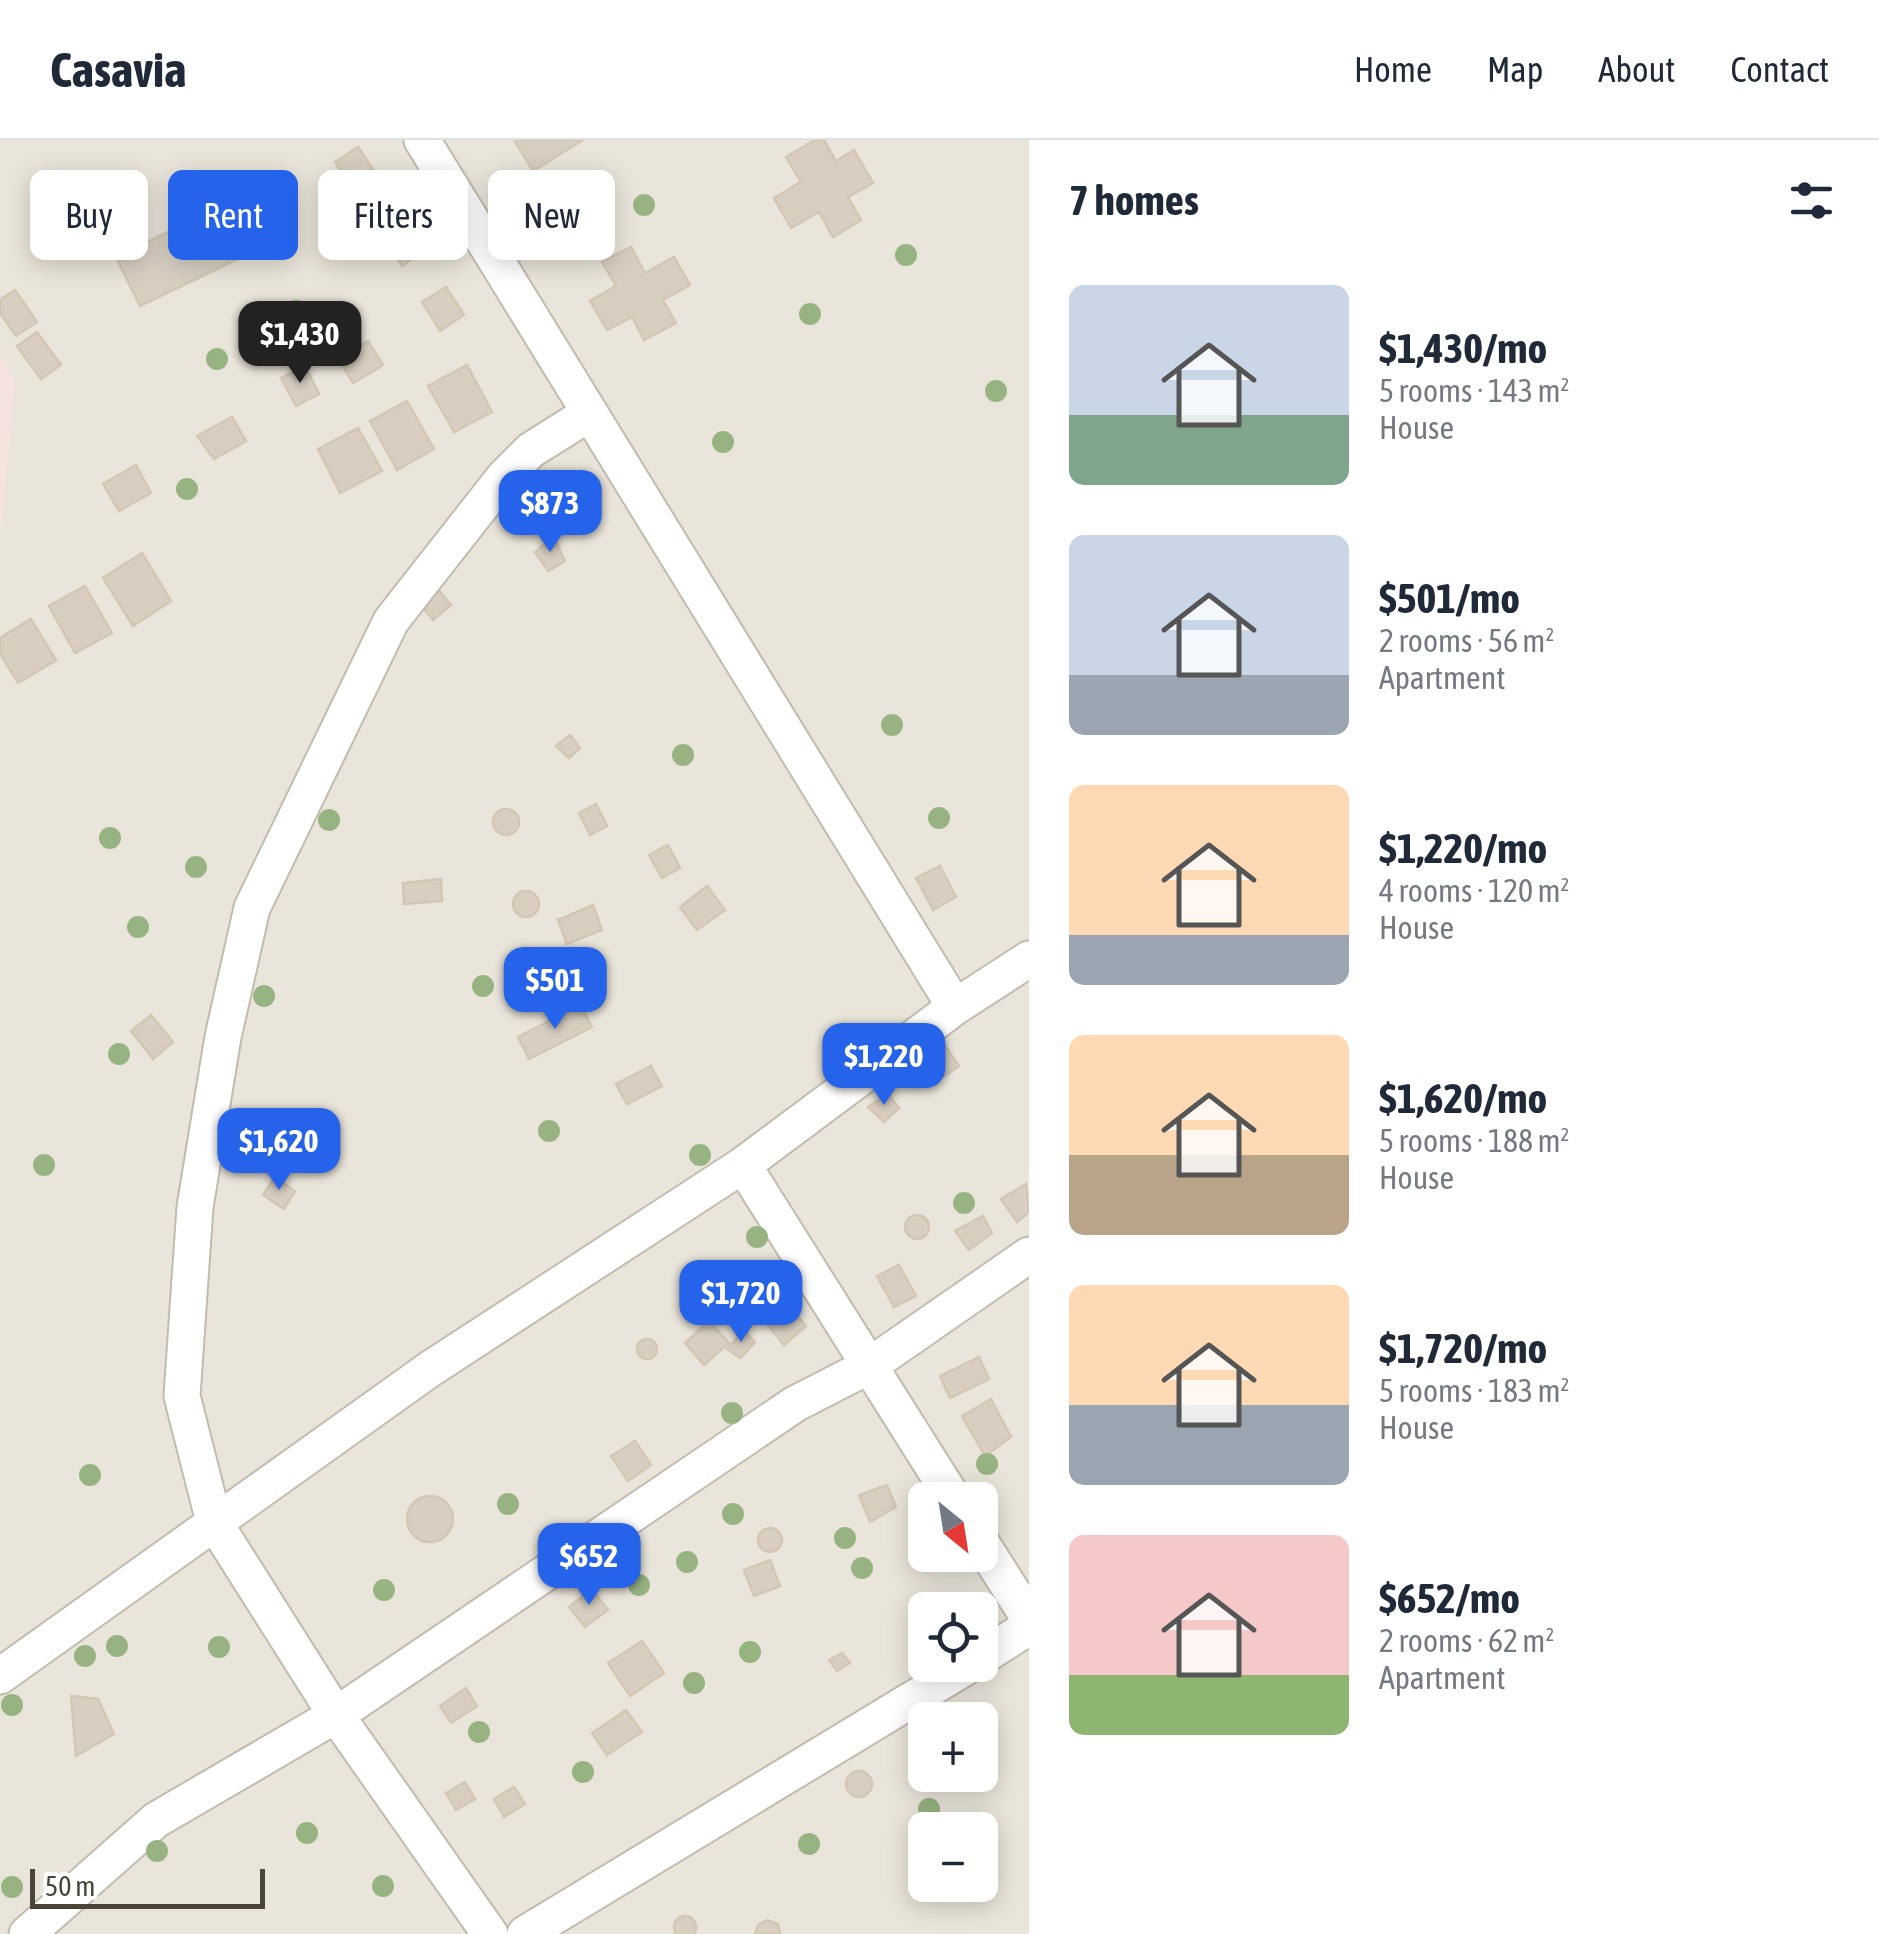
<!DOCTYPE html>
<meta charset="utf-8">
<style>
body{margin:0;font-family:"Asap Condensed",sans-serif;background:#f6f6f7;color:#1f2937;height:100vh;display:flex;flex-direction:column;font-size:38px;white-space:nowrap}
*{box-sizing:border-box;margin:0}
p{font-size:32px;color:#747a83}
.icon{flex:none;width:55px;height:55px;fill:none;stroke:currentColor;stroke-width:2;stroke-linecap:round;stroke-linejoin:round}
.map{position:relative;flex:1;overflow:hidden}
.drawer{display:flex;flex-direction:column;background:#fff;width:850px}
.drawer>*{flex:none}
.top-card{position:absolute;left:30px;top:30px;width:848px;height:90px;display:flex;gap:20px}
.needle{width:65px;rotate:150deg}
.buttons{position:absolute;left:908px;top:1342px;display:grid;gap:20px}
.buttons a{display:grid;place-items:center;width:90px;height:90px;border-radius:15px;background:#fff;box-shadow:0 5px 25px #0003;font-size:50px}
.scale{position:absolute;left:30px;bottom:25px;width:235px;box-sizing:border-box;padding-left:10px;border:5px solid #4b4439;border-top:0;font-size:28px;line-height:35px;white-space:nowrap;color:#4b4439;-webkit-text-stroke:8px #fff;paint-order:stroke}
.price{position:absolute;translate:-50% -85px;padding:0 22px;border-radius:20px;background:#2563eb;color:#fff;font-size:32px;line-height:65px;filter:drop-shadow(0 2px 5px #0008)}
.price::after{content:'';position:absolute;left:50%;top:60px;width:30px;height:22px;margin-left:-15px;background:inherit;clip-path:polygon(0 0,100% 0,50% 100%)}
.price.on{background:#222;color:#fff}
ul{padding:0;list-style:none}
li{display:flex;align-items:center;gap:30px;height:250px;padding:0 40px}
li span{display:grid;place-items:center;flex:none;width:280px;height:200px;border-radius:15px;color:#555}
li>.icon{margin-inline-start:auto}
span .icon{width:120px;height:120px;fill:#fffc;stroke-width:1}
li b{font-size:42px}
h2{display:flex;justify-content:space-between;align-items:center;height:120px;padding:0 40px;font-size:42px}
.tag{padding:0 35px;border-radius:15px;background:#fff;box-shadow:0 5px 25px #0003;font-size:35px;line-height:90px}
.tag.on{background:#2563eb;color:#fff}
header{display:flex;align-items:center;gap:60px;box-sizing:border-box;height:140px;padding:0 50px;background:#fff;border-bottom:2px solid #e0e1e3}
header strong{font-size:48px}
nav{display:flex;gap:55px;margin-inline-start:auto;font-size:35px}
main{display:flex;flex:1;min-height:0}
.map>svg:first-child{display:block}
.residential{fill:#eae5da;fill-rule:evenodd}
.medical{fill:#f6e3e0}
.building{fill:#d8cfc1;stroke:#d3c7b4;stroke-width:2.5}
.lines{fill:none;stroke-linecap:round;stroke-linejoin:round}
.minor-casing{stroke:#c2bbae;stroke-width:39}
.minor{stroke:#fff;stroke-width:35}
.tree{fill:#97b381}
</style>
<header>
<strong>Casavia</strong>
<nav><a>Home</a><a>Map</a><a>About</a><a>Contact</a></nav>
</header>
<main>
<div class="map">
<svg width="1029" height="1794" viewBox="0 0 1029 1794">
<rect width="100%" height="100%" fill="#f6f3ec"/>
<path class="residential" d="M0,0H1029V1794H0ZM925,1360H980V1415H925ZM925,1470H980V1525H925ZM925,1580H980V1635H925ZM925,1690H980V1745H925Z"/>
<path class="medical" d="M0,215L15,239L0,395Z"/>
<path class="building" d="M514,0H583L533,31Z
M815,0H824L836,21L854,10L873,43L848,57L861,80L833,97L819,72L791,88L774,58L801,42L786,17Z
M358,7L380,40L357,56L335,22Z
M228,63L252,112L140,166L116,117Z
M401,73L425,110L402,126L377,88Z
M631,107L645,133L674,117L690,145L663,160L676,183L644,200L632,177L607,190L590,161L616,146L602,122Z
M446,147L464,175L440,191L422,162Z
M15,150L37,182L16,196L0,173V160Z
M37,192L61,225L41,239L17,206Z
M368,201L383,225L353,243L338,219Z
M467,225L492,272L454,292L428,246Z
M305,226L319,254L296,266L281,238Z
M407,261L434,309L397,330L370,281Z
M232,277L246,301L214,319L197,296Z
M358,288L382,331L340,353L318,309Z
M136,325L151,353L119,371L103,344Z
M554,397L565,421L548,431L535,412Z
M142,413L171,461L133,486L103,438Z
M85,446L112,493L75,513L49,466Z
M436,447L451,465L433,480L418,462Z
M31,479L56,520L18,543L0,513V498Z
M570,595L580,608L569,618L556,606Z
M596,664L607,686L590,695L579,673Z
M493 682a13 13 0 1 1 26 0a13 13 0 1 1-26 0Z
M668,705L680,728L662,738L649,715Z
M940,726L956,757L933,770L916,738Z
M441,739L442,761L404,764L403,743Z
M707,746L725,770L697,790L680,767Z
M513 764a13 13 0 1 1 26 0a13 13 0 1 1-26 0Z
M593,765L602,790L567,804L558,780Z
M580,865L592,887L529,919L518,897Z
M151,875L173,902L153,919L131,891Z
M943,903L959,926L934,943L918,920Z
M651,926L662,946L627,964L616,944Z
M888,954L899,968L884,982L868,967Z
M275,1037L295,1051L284,1069L263,1055Z
M1026,1044L1029,1072L1017,1082L1001,1059Z
M905 1087a12 12 0 1 1 24 0a12 12 0 1 1-24 0Z
M983,1076L992,1093L969,1110L955,1091Z
M685 1135a14 14 0 1 1 28 0a14 14 0 1 1-28 0Z
M899,1125L916,1156L894,1167L877,1136Z
M738,1137L756,1158L732,1184L711,1163Z
M789,1165L806,1186L784,1205L767,1184Z
M709,1181L729,1203L704,1225L685,1203Z
M744,1191L755,1202L740,1218L727,1209Z
M637 1209a10 10 0 1 1 20 0a10 10 0 1 1-20 0Z
M979,1217L989,1239L950,1258L940,1236Z
M991,1259L1011,1297L985,1316L962,1276Z
M635,1301L651,1325L628,1341L611,1316Z
M887,1345L896,1367L870,1382L859,1355Z
M407 1379a23 23 0 1 1 46 0a23 23 0 1 1-46 0Z
M758 1400a12 12 0 1 1 24 0a12 12 0 1 1-24 0Z
M770,1420L780,1446L754,1456L744,1430Z
M592,1449L608,1470L585,1487L569,1467Z
M642,1501L664,1533L630,1556L608,1523Z
M842,1513L850,1523L837,1531L829,1520Z
M466,1548L477,1566L451,1583L440,1566Z
M71,1556L98,1559L114,1594L76,1616Z
M626,1570L642,1592L607,1615L592,1593Z
M846 1644a13 13 0 1 1 26 0a13 13 0 1 1-26 0Z
M465,1642L475,1659L456,1670L446,1653Z
M514,1647L525,1664L504,1677L494,1659Z
M674 1787a11 11 0 1 1 22 0a11 11 0 1 1-22 0Z
M767,1780L778,1784L780,1794H755L758,1785Z"/>
<g class="lines">
<g class="minor-casing">
<path id="minor" d="M422,0L955,867
M743,1025L954,1360
M980,1401L1029,1478
M980,1518L1029,1487
M0,1536L430,1229L743,1025L955,867L1029,819
M27,1794L156,1680L336,1575L795,1264L869,1226L1029,1115
M490,1794L336,1575L214,1382L182,1256L195,1067L223,897L252,768L391,481L504,337L531,310L590,273
M525,1794L969,1525"/>
</g>
<use href="#minor" class="minor"/>
</g>
<g class="tree">
<circle cx="644" cy="65" r="11"/>
<circle cx="906" cy="115" r="11"/>
<circle cx="296" cy="171" r="11"/>
<circle cx="810" cy="174" r="11"/>
<circle cx="217" cy="219" r="11"/>
<circle cx="996" cy="251" r="11"/>
<circle cx="723" cy="302" r="11"/>
<circle cx="187" cy="349" r="11"/>
<circle cx="892" cy="585" r="11"/>
<circle cx="683" cy="615" r="11"/>
<circle cx="939" cy="678" r="11"/>
<circle cx="329" cy="680" r="11"/>
<circle cx="110" cy="698" r="11"/>
<circle cx="196" cy="727" r="11"/>
<circle cx="138" cy="787" r="11"/>
<circle cx="483" cy="846" r="11"/>
<circle cx="264" cy="856" r="11"/>
<circle cx="119" cy="914" r="11"/>
<circle cx="549" cy="991" r="11"/>
<circle cx="700" cy="1015" r="11"/>
<circle cx="44" cy="1025" r="11"/>
<circle cx="964" cy="1063" r="11"/>
<circle cx="757" cy="1097" r="11"/>
<circle cx="732" cy="1273" r="11"/>
<circle cx="987" cy="1324" r="11"/>
<circle cx="90" cy="1335" r="11"/>
<circle cx="508" cy="1364" r="11"/>
<circle cx="733" cy="1374" r="11"/>
<circle cx="845" cy="1398" r="11"/>
<circle cx="687" cy="1422" r="11"/>
<circle cx="862" cy="1428" r="11"/>
<circle cx="639" cy="1445" r="11"/>
<circle cx="384" cy="1450" r="11"/>
<circle cx="117" cy="1506" r="11"/>
<circle cx="219" cy="1507" r="11"/>
<circle cx="750" cy="1512" r="11"/>
<circle cx="85" cy="1516" r="11"/>
<circle cx="694" cy="1543" r="11"/>
<circle cx="12" cy="1565" r="11"/>
<circle cx="479" cy="1592" r="11"/>
<circle cx="583" cy="1632" r="11"/>
<circle cx="929" cy="1669" r="11"/>
<circle cx="307" cy="1693" r="11"/>
<circle cx="809" cy="1704" r="11"/>
<circle cx="157" cy="1711" r="11"/>
<circle cx="383" cy="1746" r="11"/>
<circle cx="12" cy="1747" r="11"/>
</g>
</svg>
<div class="buttons">
<a><svg class="needle" viewBox="-14 -14 28 28"><path d="M0-13l5 13h-10z" fill="#e53935"/><path d="M0 13l5-13h-10z" fill="#747a83"/></svg></a>
<a><svg class="icon" aria-label="locate" viewBox="0 0 24 24"><circle cx="12" cy="12" r="6"/><path d="M12 2v4M12 18v4M2 12h4M18 12h4"/></svg></a>
<a>+</a>
<a>−</a>
</div>
<div class="scale">50 m</div>
<b class="price on" style="left:300px;top:246px">$1,430</b>
<b class="price" style="left:550px;top:415px">$873</b>
<b class="price" style="left:555px;top:892px">$501</b>
<b class="price" style="left:884px;top:968px">$1,220</b>
<b class="price" style="left:279px;top:1053px">$1,620</b>
<b class="price" style="left:741px;top:1205px">$1,720</b>
<b class="price" style="left:589px;top:1468px">$652</b>
<div class="top-card">
<a class="tag">Buy</a>
<a class="tag on">Rent</a>
<a class="tag">Filters</a>
<a class="tag">New</a>
</div>
</div>
<section class="drawer">
<h2>7 homes<svg class="icon" aria-label="filters" viewBox="0 0 24 24"><path d="M4 7h16M4 17h16"/><circle cx="9" cy="7" r="2"/><circle cx="15" cy="17" r="2"/></svg></h2>
<ul>
<li><span style="background:linear-gradient(#c9d6e8 65%,#7fa58c 0)"><svg class="icon" aria-label="home" viewBox="0 0 24 24"><path d="M3 11l9-7 9 7M6 9v11h12V9"/></svg></span><div><b>$1,430/mo</b><p>5 rooms · 143 m²</p><p>House</p></div></li>
<li><span style="background:linear-gradient(#c9d6e8 70%,#9aa5b1 0)"><svg class="icon" aria-label="home" viewBox="0 0 24 24"><path d="M3 11l9-7 9 7M6 9v11h12V9"/></svg></span><div><b>$501/mo</b><p>2 rooms · 56 m²</p><p>Apartment</p></div></li>
<li><span style="background:linear-gradient(#ffd9b3 75%,#9aa5b1 0)"><svg class="icon" aria-label="home" viewBox="0 0 24 24"><path d="M3 11l9-7 9 7M6 9v11h12V9"/></svg></span><div><b>$1,220/mo</b><p>4 rooms · 120 m²</p><p>House</p></div></li>
<li><span style="background:linear-gradient(#ffd9b3 60%,#b9a48a 0)"><svg class="icon" aria-label="home" viewBox="0 0 24 24"><path d="M3 11l9-7 9 7M6 9v11h12V9"/></svg></span><div><b>$1,620/mo</b><p>5 rooms · 188 m²</p><p>House</p></div></li>
<li><span style="background:linear-gradient(#ffd9b3 60%,#9aa5b1 0)"><svg class="icon" aria-label="home" viewBox="0 0 24 24"><path d="M3 11l9-7 9 7M6 9v11h12V9"/></svg></span><div><b>$1,720/mo</b><p>5 rooms · 183 m²</p><p>House</p></div></li>
<li><span style="background:linear-gradient(#f6c9c9 70%,#8fb573 0)"><svg class="icon" aria-label="home" viewBox="0 0 24 24"><path d="M3 11l9-7 9 7M6 9v11h12V9"/></svg></span><div><b>$652/mo</b><p>2 rooms · 62 m²</p><p>Apartment</p></div></li>
</ul>
</section>
</main>
